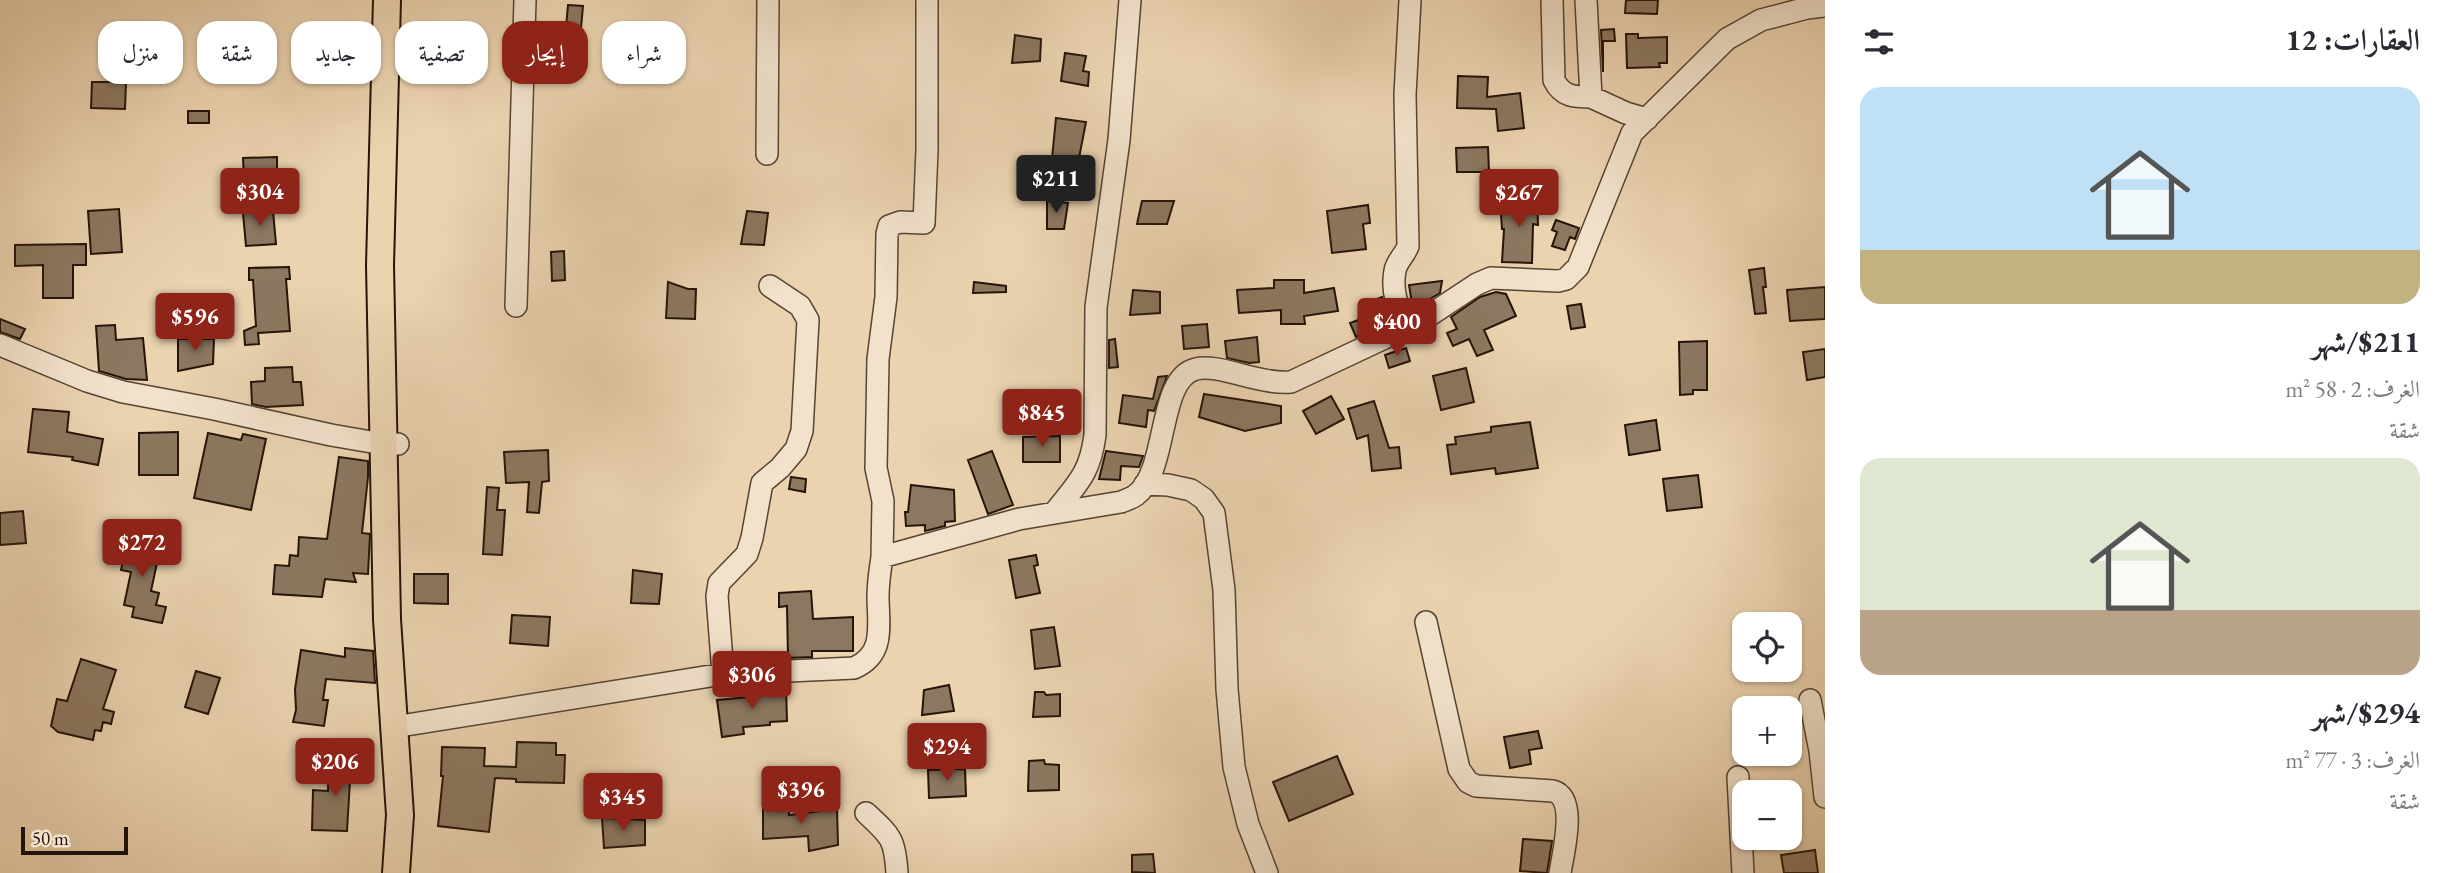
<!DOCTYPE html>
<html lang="ar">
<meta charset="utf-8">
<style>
body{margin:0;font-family:"EB Garamond",Amiri,serif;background:#f7f7f7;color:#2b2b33;direction:rtl;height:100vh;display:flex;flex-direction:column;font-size:26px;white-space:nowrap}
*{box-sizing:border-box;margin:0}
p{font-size:23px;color:#7c7c81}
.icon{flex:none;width:38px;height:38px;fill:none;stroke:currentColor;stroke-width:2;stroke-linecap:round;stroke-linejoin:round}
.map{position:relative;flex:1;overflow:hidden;direction:ltr}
.sheet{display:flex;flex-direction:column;background:#fff;width:630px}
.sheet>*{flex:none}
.top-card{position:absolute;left:21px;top:21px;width:665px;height:63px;direction:rtl;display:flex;gap:14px}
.buttons{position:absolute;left:1732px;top:612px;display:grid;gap:14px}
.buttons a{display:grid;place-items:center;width:70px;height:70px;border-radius:14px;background:#fff;box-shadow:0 2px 5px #0004;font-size:35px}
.scale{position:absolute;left:21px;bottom:18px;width:107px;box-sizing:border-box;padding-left:7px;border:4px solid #251409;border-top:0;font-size:19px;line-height:24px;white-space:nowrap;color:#251409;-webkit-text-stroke:5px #f2e2cc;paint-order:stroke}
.price{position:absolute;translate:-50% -60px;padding:0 16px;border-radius:7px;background:#8f2418;color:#fff;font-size:23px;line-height:46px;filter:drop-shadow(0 2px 4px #0008)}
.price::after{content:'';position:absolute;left:50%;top:42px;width:21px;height:16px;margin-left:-10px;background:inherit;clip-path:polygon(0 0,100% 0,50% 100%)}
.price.active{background:#222;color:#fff}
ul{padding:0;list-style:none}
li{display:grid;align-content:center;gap:14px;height:371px;padding:0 35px}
li span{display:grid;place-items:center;height:217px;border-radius:21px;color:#555}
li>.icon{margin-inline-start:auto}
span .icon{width:126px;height:126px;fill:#fffc;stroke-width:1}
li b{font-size:30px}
h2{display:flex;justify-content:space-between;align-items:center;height:84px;padding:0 35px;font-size:30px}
.chip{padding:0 24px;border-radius:21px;background:#fff;box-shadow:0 2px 5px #0004;font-size:24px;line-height:63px}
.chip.active{background:#8f2418;color:#fff}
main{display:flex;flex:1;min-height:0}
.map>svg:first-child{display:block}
.building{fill:#8c7760;stroke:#251409;stroke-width:2}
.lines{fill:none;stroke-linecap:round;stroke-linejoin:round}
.minor-casing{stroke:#564433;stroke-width:24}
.major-casing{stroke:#251409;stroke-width:30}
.minor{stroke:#f2e2cc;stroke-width:21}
.major{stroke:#ebd3b0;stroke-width:26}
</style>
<main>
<section class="sheet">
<h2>العقارات: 12<svg class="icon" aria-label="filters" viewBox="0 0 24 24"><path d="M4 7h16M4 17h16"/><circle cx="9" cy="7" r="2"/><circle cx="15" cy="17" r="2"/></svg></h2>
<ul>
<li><span style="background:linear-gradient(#bfe0f5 75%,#c2b280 0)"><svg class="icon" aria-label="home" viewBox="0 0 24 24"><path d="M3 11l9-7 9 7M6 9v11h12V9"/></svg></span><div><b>$211/شهر</b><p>الغرف: 2 · 58 m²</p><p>شقة</p></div></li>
<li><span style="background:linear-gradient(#dfe7d0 70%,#b9a48a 0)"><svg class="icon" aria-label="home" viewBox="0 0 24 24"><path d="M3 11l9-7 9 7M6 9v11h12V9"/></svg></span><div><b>$294/شهر</b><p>الغرف: 3 · 77 m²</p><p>شقة</p></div></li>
</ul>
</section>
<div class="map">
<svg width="1825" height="873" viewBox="0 0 1825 873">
<rect width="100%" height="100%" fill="#ebd3b0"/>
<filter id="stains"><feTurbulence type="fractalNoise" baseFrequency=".00286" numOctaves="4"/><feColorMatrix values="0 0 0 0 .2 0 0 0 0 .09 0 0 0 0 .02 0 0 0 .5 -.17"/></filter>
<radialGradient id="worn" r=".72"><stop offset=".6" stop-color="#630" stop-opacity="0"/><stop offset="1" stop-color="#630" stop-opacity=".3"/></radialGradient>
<path class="building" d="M1626,0H1658L1657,14L1625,13Z
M568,5L583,6L581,28L566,27Z
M1614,29L1615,41H1603V72L1601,30Z
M1626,34H1638V38L1667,37V63H1659L1660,67L1627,68Z
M1015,35L1041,39L1040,61L1012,63Z
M1065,53L1086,56L1083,71L1089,72L1088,86L1061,81Z
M1458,76L1488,77L1487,97L1520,93L1524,128L1498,131L1496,109L1457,108Z
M92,82H126L125,109L91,108Z
M188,111H209V123H188Z
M1056,118L1086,122L1078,163L1052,159Z
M1488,147L1489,172H1457L1456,148Z
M277,157V180L269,190L245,202L243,158Z
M1537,197L1538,225L1533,224L1532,263L1502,262L1504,229H1502L1500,200Z
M1047,201L1068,203L1064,229H1047Z
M1142,201H1174L1167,224H1137Z
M1368,205L1370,223L1363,224L1366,249L1332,253L1327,211Z
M119,209L122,252L91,254L88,211Z
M273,211L276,244L246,246L243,213Z
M747,211L768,213L764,245L741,244Z
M1556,220L1579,228L1575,239L1570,237L1565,250L1552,246L1557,232L1552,230Z
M86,244V265H73V298H43V265L15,266V245Z
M564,251L565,280L552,281L551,252Z
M289,267L290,279H286L290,331L258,333L259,344L245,345L244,331L256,326L253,280H249V268Z
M1764,268L1766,287H1763L1766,313L1755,314L1749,270Z
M1274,280H1304V293L1334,288L1338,311L1304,316L1305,324H1281V310L1239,313L1237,290L1274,288Z
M1442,281L1440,293L1413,309L1409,285Z
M668,282L688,289H696L695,319L666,318Z
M974,282L1006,286V292L973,293Z
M1825,287V319L1790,321L1787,290Z
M1133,290L1160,292V313L1130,315Z
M1496,292L1506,294L1516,316L1484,330L1493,350L1477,356L1469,339L1453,346L1447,333L1457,329L1451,317L1480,297Z
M1382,297L1390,321L1356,337L1350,323L1382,311L1377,299Z
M1581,304L1585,327L1571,329L1567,306Z
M0,319L25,329L20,339L0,332Z
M1207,324L1209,347L1184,349L1182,326Z
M115,325L116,340L143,338L147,380L126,379L99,371L96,326Z
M1257,337L1259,362L1249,363L1227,358L1225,341Z
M178,339H214L213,364L178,371Z
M1115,339L1118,367L1109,368V340Z
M1707,341V390H1693V394L1680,395L1679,342Z
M1406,348L1410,361L1389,368L1385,355Z
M1825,349V377L1807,380L1803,352Z
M292,367L293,382H301L303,405L266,407L252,404L251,382L265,381V368Z
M1466,368L1474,402L1441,410L1433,376Z
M1167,376L1154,411L1148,410L1146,427L1119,423L1123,395L1153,399L1158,377Z
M1204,394L1281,406V423L1245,431L1199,417Z
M1331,396L1344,419L1316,434L1303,411Z
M1374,401L1389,448L1399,447L1401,468L1372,471L1368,435L1357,439L1348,409Z
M33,409L69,412L67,432L103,439L98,465L72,460L73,457L28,452Z
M1656,420L1660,450L1629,455L1625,425Z
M1530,422L1538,468L1496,474L1495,468L1451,474L1447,445L1456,444L1455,437L1491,432V427Z
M178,432V475H139V433Z
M208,433L241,440L243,434L266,439L251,510L194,498Z
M1060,436V462H1023V437Z
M548,450L549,481L542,482L539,513L527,512L529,482L506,483L504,452Z
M992,451L1013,505L988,514L968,460Z
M1106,451L1143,456L1139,467L1121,466L1120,480L1099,479Z
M339,457L368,461V477L362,533L370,534L368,574L353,573L356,582L325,579L322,597L273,594L275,565L289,566L290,555L298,556L299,537L327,539Z
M1698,475L1702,507L1667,511L1663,479Z
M791,477L806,479L805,492L789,489Z
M911,485L954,490L955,521L945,522V526L925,531V525L906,526L905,512H908Z
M487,487L499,488L497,510H505L502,555L483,554Z
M23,511L26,543L0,545V513Z
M128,537L161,544L151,591L159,593L156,605L166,607L162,623L132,617L134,607L124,605L131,572L121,570Z
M1036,555L1038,565L1034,566L1040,593L1016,598L1009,560Z
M633,570L662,574L659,604L631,603Z
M414,574H448V604L414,603Z
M811,591L813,619L853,617V651H812V657L788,658L787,606L779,607V593Z
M512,615L550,617L548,646L510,643Z
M1054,627L1060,666L1035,669L1031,630Z
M345,648L373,651L375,683L326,679L323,700H328L324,726L293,722L296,710L295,689L301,650L345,657Z
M81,659L116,670L103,709L114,712L111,724L103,722L101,731L95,730L93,740L58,732L51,726L57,699L67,701Z
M196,671L220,678L208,714L185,707Z
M782,684L786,689L787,721L770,722V725L743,727L744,734L722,737L717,700L771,695L770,685Z
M949,685L954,711L922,715L924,690Z
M1035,692H1044L1046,695L1060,694V716L1033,717Z
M1538,731L1542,748L1529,750L1531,764L1510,768L1504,737Z
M517,742L556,743V755H565L564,783L516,782V779L495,778L489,832L438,826L443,776H441L442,747L485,748L484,766L516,767Z
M1337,756L1353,794L1289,821L1273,782Z
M336,760L360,761L359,781H350L347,831L312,830L313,790L328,791L329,765H335Z
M1044,760L1045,764L1059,765V790L1028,791L1029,761Z
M965,769L966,796L929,798L928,770Z
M763,804H789V815L837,809L838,845L809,851L808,836L763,839Z
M602,818L645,820V845L604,848Z
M1523,839L1552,841L1547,873L1520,871Z
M1815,850L1818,873H1784L1781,855Z
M1153,854L1155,873L1132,872V855Z"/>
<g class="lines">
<g class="minor-casing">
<path id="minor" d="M1552,0L1554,80C1562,97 1575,97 1591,97
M1586,0L1591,97L1626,113L1647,119
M767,154L768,0
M516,306L525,0
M1408,327C1398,311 1391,290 1395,271C1396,262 1405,255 1408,246L1405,95L1410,0
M0,345L87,381L123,392L214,409L331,435L383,444H398
M1145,484L1168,485L1191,490L1204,499L1214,513L1224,590L1227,689L1234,767L1248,824L1267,873
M1054,513C1077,484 1090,474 1095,435L1096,307L1119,140L1130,0
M882,557L883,501L876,468L878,359L886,297L887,234L889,226L900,222L924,223L927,150V0
M1426,622L1459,769L1468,782L1476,786L1553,791C1578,798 1563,853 1560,873
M723,674L717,596L719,583L747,554L752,538L762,483L780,468L796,449L802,431L808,320L800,306L770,286
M1810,700L1820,751L1825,797
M394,727L723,674L854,668C886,654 878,625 878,596C878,583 880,570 882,557L1019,519L1121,502C1126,500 1132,498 1136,495C1169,470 1157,378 1196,369C1218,363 1260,385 1291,382L1408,327L1433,313L1477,284L1491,278L1558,281L1566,279L1578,267L1632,133L1727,39L1761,20L1807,8L1825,6
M1738,777L1743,873
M866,813C891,836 895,839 897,873"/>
</g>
<g class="major-casing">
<path id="major" d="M387,0L380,265L387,619L400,815L396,873"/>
</g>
<use href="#minor" class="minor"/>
<use href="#major" class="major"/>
</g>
<rect width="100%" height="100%" filter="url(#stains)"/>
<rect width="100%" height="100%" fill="url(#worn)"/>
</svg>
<div class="buttons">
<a><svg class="icon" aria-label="locate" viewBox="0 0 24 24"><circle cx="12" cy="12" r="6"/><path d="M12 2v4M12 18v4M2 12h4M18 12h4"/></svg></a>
<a>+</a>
<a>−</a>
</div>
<div class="scale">50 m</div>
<b class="price active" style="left:1056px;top:215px">$211</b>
<b class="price" style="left:260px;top:228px">$304</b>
<b class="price" style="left:1519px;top:229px">$267</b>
<b class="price" style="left:195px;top:353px">$596</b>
<b class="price" style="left:1397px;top:358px">$400</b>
<b class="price" style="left:1042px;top:449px">$845</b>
<b class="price" style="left:142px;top:579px">$272</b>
<b class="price" style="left:752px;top:711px">$306</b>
<b class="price" style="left:947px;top:783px">$294</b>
<b class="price" style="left:335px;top:798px">$206</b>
<b class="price" style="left:801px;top:826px">$396</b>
<b class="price" style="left:623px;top:833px">$345</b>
<div class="top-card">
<a class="chip">شراء</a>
<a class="chip active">إيجار</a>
<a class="chip">تصفية</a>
<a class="chip">جديد</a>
<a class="chip">شقة</a>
<a class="chip">منزل</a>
</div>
</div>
</main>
